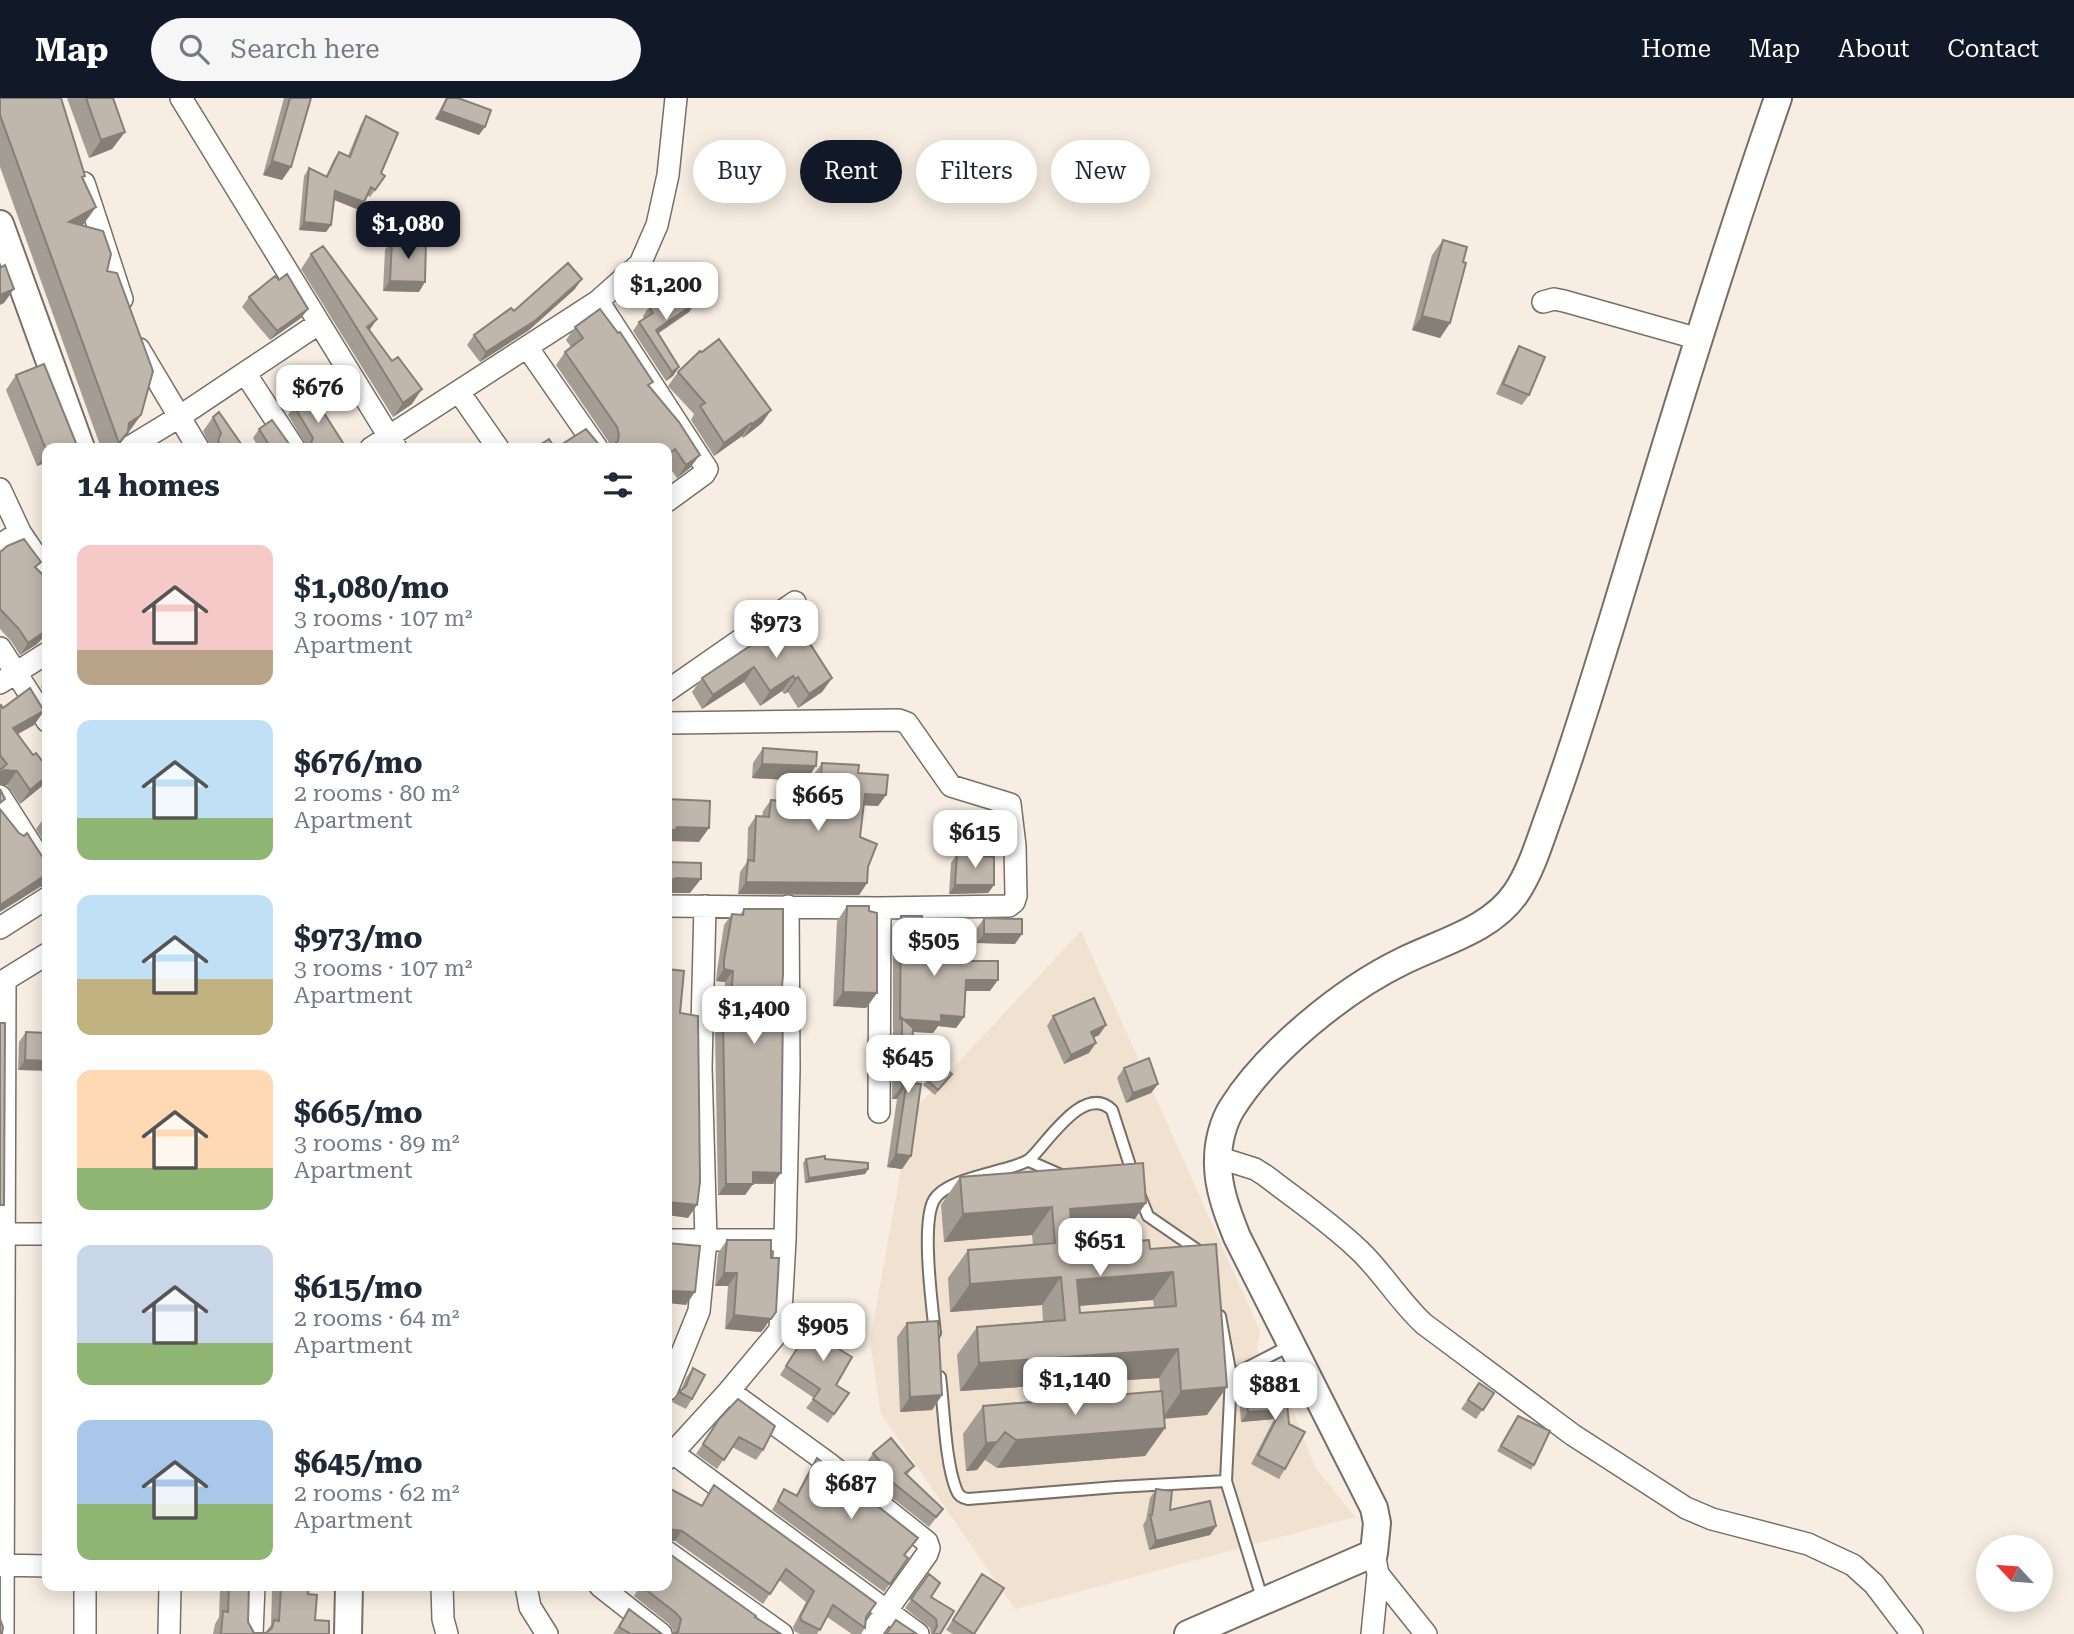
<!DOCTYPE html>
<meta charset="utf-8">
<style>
body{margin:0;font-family:"Roboto Serif",serif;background:#f6f6f7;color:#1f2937;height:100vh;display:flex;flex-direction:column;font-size:26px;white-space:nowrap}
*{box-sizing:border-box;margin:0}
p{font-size:23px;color:#747a83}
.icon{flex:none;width:38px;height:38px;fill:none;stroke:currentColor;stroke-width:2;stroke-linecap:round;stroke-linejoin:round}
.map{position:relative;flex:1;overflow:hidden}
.side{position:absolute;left:42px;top:345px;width:630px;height:1148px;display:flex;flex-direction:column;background:#fff;border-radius:14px;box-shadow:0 4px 18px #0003}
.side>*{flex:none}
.top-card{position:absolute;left:693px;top:42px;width:665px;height:63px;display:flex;gap:14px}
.needle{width:46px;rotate:296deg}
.fabs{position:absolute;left:1976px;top:1437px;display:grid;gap:14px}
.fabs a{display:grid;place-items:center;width:77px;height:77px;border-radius:50%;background:#fff;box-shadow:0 4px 18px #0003;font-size:35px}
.price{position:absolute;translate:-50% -60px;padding:0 16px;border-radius:14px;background:#fff;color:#222;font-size:23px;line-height:46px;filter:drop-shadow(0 2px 4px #0008)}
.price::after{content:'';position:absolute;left:50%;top:42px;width:21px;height:16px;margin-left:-10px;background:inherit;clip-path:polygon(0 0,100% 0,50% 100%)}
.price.current{background:#111827;color:#fff}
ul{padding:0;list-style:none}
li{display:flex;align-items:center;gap:21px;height:175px;padding:0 35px}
li span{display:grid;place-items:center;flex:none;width:196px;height:140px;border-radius:14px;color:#555}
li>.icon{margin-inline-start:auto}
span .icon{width:84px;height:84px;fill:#fffc;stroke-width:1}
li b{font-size:30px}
h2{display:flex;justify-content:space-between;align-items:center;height:84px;padding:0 35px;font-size:30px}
.pill{padding:0 24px;border-radius:32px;background:#fff;box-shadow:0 4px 18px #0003;font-size:24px;line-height:63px}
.pill.current{background:#111827;color:#fff}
header{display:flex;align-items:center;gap:42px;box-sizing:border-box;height:98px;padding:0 35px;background:#111827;color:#fff}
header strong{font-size:33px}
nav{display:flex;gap:38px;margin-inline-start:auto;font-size:24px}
.search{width:490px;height:63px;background:#f6f6f7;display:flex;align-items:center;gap:18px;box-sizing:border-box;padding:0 24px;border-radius:38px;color:#747a83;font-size:26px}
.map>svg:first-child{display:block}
.built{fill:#f0e1d0}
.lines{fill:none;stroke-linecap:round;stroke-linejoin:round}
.service-casing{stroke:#776f65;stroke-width:14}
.minor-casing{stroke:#776f65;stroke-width:24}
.tertiary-casing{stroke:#776f65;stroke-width:30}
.service{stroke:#fff;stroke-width:10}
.minor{stroke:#fff;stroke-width:21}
.tertiary{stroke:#fff;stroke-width:26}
.wall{fill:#a49d94;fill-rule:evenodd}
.shaded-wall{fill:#867f78}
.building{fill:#bfb6ac;stroke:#867f78;stroke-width:2;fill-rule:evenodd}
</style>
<header>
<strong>Map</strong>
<div class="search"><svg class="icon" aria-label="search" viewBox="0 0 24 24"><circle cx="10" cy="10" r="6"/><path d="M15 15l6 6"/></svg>Search here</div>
<nav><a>Home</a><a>Map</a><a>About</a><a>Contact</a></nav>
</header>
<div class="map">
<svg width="2074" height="1536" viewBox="0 0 2074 1536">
<rect width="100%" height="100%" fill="#f7ede2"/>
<path class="built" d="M1081,833L1260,1233L1257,1251L1268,1278L1278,1275L1315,1369L1355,1419L1015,1511L881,1316L870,1244L911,1015Z"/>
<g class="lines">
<g class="service-casing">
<path id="service" d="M1029,1063L1061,1077
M1139,1096L1148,1118L1196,1151L1200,1157
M1220,1218L1231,1278L1226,1383L1263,1503
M935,1235C932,1207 921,1125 934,1102C945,1083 990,1076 1011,1069C1017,1067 1025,1065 1030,1061C1048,1044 1084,985 1112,1012L1133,1077
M1231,1278L1291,1247
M940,1279C944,1310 945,1363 956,1391C958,1397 961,1400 968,1401L1116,1389L1226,1383"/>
</g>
<g class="minor-casing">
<path id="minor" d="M181,0L396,350
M84,85L122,201
M598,203L707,371L704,376L667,403
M1543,204L1554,201L1564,203L1699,241
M527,249L597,350
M139,251L198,350
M245,275L294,350
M459,294L498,350
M128,350L179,319L318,226
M371,350L598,203L640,166L657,127L668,77L676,0
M0,391L20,434L47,474
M0,447L20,434
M0,550L47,623
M0,585L47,555
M667,593L795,504
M667,625L899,622L907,625L951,688L1010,706L1015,748L1016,798L1014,804L1009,808L880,810L667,808
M0,698L47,772
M0,830L47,800
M0,885L47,856
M879,1014L880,810
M1217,1059L1255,1071L1266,1078C1297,1102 1331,1125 1360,1153C1383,1175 1400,1204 1424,1226L1573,1337L1686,1410L1712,1421L1808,1446L1853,1467L1874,1486L1912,1536
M0,1136H47
M667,1142H785
M667,1292L699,1213L706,1142L701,969L705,808
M729,1293L828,1365L927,1444L929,1450L927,1456L870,1536
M673,1355L918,1536
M667,1361L729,1293L780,1232L785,1142L789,971L788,808
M667,1454L782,1536
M0,1467L47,1468
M1378,1476L1426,1536
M442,1488L443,1521L447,1536
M526,1488L530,1509L547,1536
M600,1488L661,1536
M3,1536L5,882
M85,1536V1488
M169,1536L170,1488
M252,1536L254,1488
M1372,1536L1378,1476L1374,1455"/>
</g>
<g class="tertiary-casing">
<path id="tertiary" d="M0,126L81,350
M348,1536L349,1488
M1188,1536L1374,1455L1377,1425L1374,1410L1237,1139C1227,1114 1217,1088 1218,1061C1218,1045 1223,1024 1232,1010C1267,954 1343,892 1403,863C1441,844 1491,832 1516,795C1532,771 1540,742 1550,715C1573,652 1592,588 1612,524C1665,349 1718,173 1778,0"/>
</g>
<use href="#service" class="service"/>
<use href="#minor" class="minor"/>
<use href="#tertiary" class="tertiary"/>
</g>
<path class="wall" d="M0,0L83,81L96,109L82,127L107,173L141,317L117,350H101L0,69Z
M67,0H113L125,34L112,51L89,60Z
M284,0H311L291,69L282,82L263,77Z
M446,0H458L479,37L435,21Z
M366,18L381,75L385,78L370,99L367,97L359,112L334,102L331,127L326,134L299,132L304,78L309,70L326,78L334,61L339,54L348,58L361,26Z
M392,142L419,194L383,193L385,152Z
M1443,142L1463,164L1450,225L1440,240L1412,232L1432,157Z
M311,156L377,221L369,232L412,306L393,319L301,171Z
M279,182L308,211L301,220L270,242L242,209L249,199Z
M575,191L529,232L480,264L467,247L474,237L514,213Z
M667,203L695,205L689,214L658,235L679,269L673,278L666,283L633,233L639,224L644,221L643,218L649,209Z
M575,229L650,288L690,370L677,380L667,366V350L610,348L608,343L556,267L565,254L571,249L566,242Z
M1519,248L1529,297L1522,307L1496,296L1513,258Z
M678,274L771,312L762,325L743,340L742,338L714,358L691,322L694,316L668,288Z
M16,277L78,350H47V364L37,368L6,292Z
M294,308L340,350H306L307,349L288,317Z
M213,319L244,350H211L203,333Z
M259,331L292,350H259L253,340Z
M0,454L36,470L37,546L20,557L11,543L0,531Z
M808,544L832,580L822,594L798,610L788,594L784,596L782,593L760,608L744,584L702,611L692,594L702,580Z
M47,579V599L41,589Z
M0,608L3,610L44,613L34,627L18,636L42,688L20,706L7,687H0Z
M763,650L806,683L752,680L753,665Z
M822,665L858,675L886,697L878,708L864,707L860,739L868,769L867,785L859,797L738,796L740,774L747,764L748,730L756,718L762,719L763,713L771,702L812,705L814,676Z
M47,716V749L36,731Z
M957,756L994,787L988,795L949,796L951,765Z
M847,808L869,813L877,895L866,910L833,908L837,823Z
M744,811L780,911L773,1086H753L745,1097H718L715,935L722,925L725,884L716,883L717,873L724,827L732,816L740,817Z
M901,818L924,863L990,893H965L964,919L956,930L938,928L933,935L913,934L910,985L911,1058L902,1071L887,1069L897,1001H892L893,934L894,932H893V829Z
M984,820L1015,846L977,845V830Z
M1053,918L1106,927L1099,937L1093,940L1089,955L1064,966L1047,928Z
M26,934L47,935L18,972L19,944Z
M1124,970L1158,986L1151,995L1126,1005L1117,980Z
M948,981L935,997L923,987L927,982Z
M806,1061H825L868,1071L865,1076L805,1085L803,1065Z
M960,1079L1146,1105L1126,1133L1072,1137L1073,1148L1150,1151L1216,1146L1207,1317L1164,1320L1165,1330L1145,1358L997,1370L985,1362L977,1372L966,1373L963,1336L983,1308L1160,1293L1159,1280L960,1293L957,1257L977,1229L1043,1223L1042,1207L950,1214L948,1180L968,1152L1033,1147L1032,1137L944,1144L941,1107ZM1153,1202L1154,1209L1080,1215L1079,1208Z
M727,1142L767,1227L761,1234L725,1231L728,1188H715L718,1155Z
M817,1219L839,1251L836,1287L849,1295L828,1325L806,1310L814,1300L780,1277Z
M907,1225L942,1297L932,1312L900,1314L897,1239Z
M693,1270L692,1301L686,1311L672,1304L681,1292L686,1280Z
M1285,1284L1289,1326L1285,1371L1279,1381L1251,1366L1274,1321L1241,1324L1239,1297L1246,1287Z
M1479,1285L1494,1295L1476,1321L1461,1311Z
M1518,1318L1534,1367L1531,1372L1497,1353Z
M719,1321L763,1352L756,1362L732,1349L717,1371L696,1356Z
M873,1355L914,1368L907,1377L943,1411L929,1429L880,1390L883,1385L867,1364Z
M817,1360L918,1440L904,1458L908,1460L884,1494L772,1412L784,1391L796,1397L811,1369Z
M714,1387L866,1519L865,1530L861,1536H852L827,1519L817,1536H800L794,1533L793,1529L806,1504L779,1482L763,1506L675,1443L667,1442L701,1408Z
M1156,1391L1170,1412L1216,1428L1210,1437L1149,1452L1143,1427L1146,1422L1150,1400Z
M929,1476L931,1499L940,1536H931L930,1530L905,1510Z
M982,1476L974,1536H953L946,1532Z
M224,1488H229L254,1535H265L271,1527L272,1493L276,1488H309L308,1496L315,1522L329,1536H213L215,1526L219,1519L220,1493Z
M626,1488H667L756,1518L673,1536V1532L669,1526L634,1498L637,1493Z
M629,1511L662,1536H613Z"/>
<path class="shaded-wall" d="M441,13L485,29L479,37L435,21Z
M125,34L112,51L89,60L101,42Z
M272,63L291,69L282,82L263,77Z
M335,93L364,104L359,112L330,100Z
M96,109L83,127L57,142L69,124Z
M304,124L331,127L326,134L299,132Z
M582,181L575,191L529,232L480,264L486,254Z
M390,183L425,184L419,194L383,193Z
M14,191L4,205L0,207V197Z
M695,205L689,214L650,241L656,232Z
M308,211L301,220L270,242L277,233Z
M1422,218L1450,225L1440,240L1412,232Z
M377,221L367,236V229Z
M679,269L673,278L666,283L672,274Z
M422,291L412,306L393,319L403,305Z
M771,312L762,325L743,340L752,326Z
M141,317L117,350H115L126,336L117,343L129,325Z
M751,325L742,338L714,358L724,345Z
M47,354V364L37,368Z
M700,357L690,370L677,380L686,367Z
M47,532V536L37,546L20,557L28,545Z
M754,569L744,584L702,611L713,597Z
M793,578L782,593L760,608L770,593Z
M798,579L788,594L784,596L795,581Z
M832,580L822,594L798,610L809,596Z
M44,613L34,627L3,644L13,630Z
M762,666L816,668L806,683L752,680Z
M4,672L17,673L7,687H0V676Z
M47,678V680L42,688L20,706L30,692Z
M865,696L886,697L878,708L858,707Z
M677,729L709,730L699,744L668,743L667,744V732Z
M47,776V788L40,789L0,814V808L3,805Z
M677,780L701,781L690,795H667V787L670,782Z
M746,784L867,785L859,797L738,796Z
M955,787H994L988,795L949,796Z
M984,836H1022L1015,846L977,845Z
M724,871L733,873L725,884L716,883Z
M966,882H998L990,893H958Z
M843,894L877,895L866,910L833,908Z
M941,917L964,919L956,930L938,928L933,935L902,933V921Z
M1106,927L1099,937L1084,944L1091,934Z
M1096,945L1089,955L1064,966L1071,957Z
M25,962L47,963V973L18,972Z
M1158,986L1151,995L1126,1005L1133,995Z
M902,988H906L897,1001H892Z
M896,1056L911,1058L902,1071L887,1069Z
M868,1071L865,1076L805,1085L809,1080Z
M753,1074L781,1075L773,1086L746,1085Z
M726,1086H753L745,1097H718Z
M669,1104L697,1107L688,1120L667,1117Z
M1146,1105L1126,1133L1054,1139L1070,1111Z
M1052,1109L1032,1137L944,1144L963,1116Z
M1173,1174L1153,1202L1064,1209L1077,1182Z
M724,1175H737L728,1188H715Z
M1061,1179L1042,1207L950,1214L970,1186Z
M671,1193L695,1194L686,1207L667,1205Z
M776,1214L761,1234L725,1231L734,1217Z
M1178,1251L1159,1280L960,1293L979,1265Z
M1227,1289L1207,1317L1162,1321L1181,1293Z
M942,1297L932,1312L900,1314L910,1299Z
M1281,1312L1274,1321L1241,1324L1248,1314Z
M1165,1330L1145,1358L997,1370L1016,1342Z
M1005,1334L977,1372L966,1373L986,1345Z
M1216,1428L1210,1437L1149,1452L1156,1443Z
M669,1431L682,1433L675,1443L667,1442V1433Z"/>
<path class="building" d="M0,0H61L85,78L82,79L96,109L69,124L103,133L111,156L107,173L117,175L153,273L141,317L129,325L128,334L119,345L0,17Z
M86,0H113L125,34L101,42Z
M290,0H311L291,69L272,63Z
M447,0H458L491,12L485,29L441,13Z
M366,18L398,35L381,75L385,78L375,92L371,89L364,104L335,93L331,127L304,124L309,70L327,79L339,54L350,59Z
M392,142L426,143L425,184L390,183Z
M1443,142L1467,149L1463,164L1466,165L1450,225L1422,218Z
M323,148L377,221L367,229L392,263L398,259L422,291L403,305L311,156Z
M568,165L582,181L536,222L486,254L474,237L511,210L514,213Z
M5,167L14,191L0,197V170Z
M287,176L308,211L277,233L249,199L275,178L279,182Z
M687,191L695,205L656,232L679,269L672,274L639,224L653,215L649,209L665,199L667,203Z
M600,211L618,235L620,234L653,284L648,287L679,324L700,357L686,367L675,351L667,358V350H556L586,331L601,349L613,348L618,343L619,337L617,329L565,254L583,240L575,229Z
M719,241L771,312L752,326L751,325L724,345L700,308L705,305L678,274L700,253L702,254Z
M1519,248L1545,259L1529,297L1503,286Z
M44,266L78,350H61L60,348L56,350H47V354L16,277Z
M312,296L343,345L336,350H309L313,340L294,308Z
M219,314L244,350H223L218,343L221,335L213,319Z
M272,322L292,350H271L259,331Z
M549,341L555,350H535Z
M24,441L41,464L35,469L47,481V532L28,545L19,531L0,511V454L7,448Z
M798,516L812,538L807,541L832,580L809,596L798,579L795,581L793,578L770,593L754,569L713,597L702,580Z
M30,590L44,613L13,630L33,657L36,655L47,669V678L30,692L17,673L4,672L0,676V672L7,666L0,657V608L1,607L3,610Z
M763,650L817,654L816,668L762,666Z
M822,665L859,667L858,675L888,677L886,697L865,696L860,739L877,746L868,769L867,785L746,784L748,762L754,763L756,718L769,719L771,702L819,705Z
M0,691L5,701L0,705Z
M667,701L710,703L709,730L677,729L675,732H667Z
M0,711L19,735L24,738L27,735L47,766V776L3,805L0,808Z
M957,756L994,759V787H955Z
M667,764L701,765V781L677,780L670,782L667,787Z
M847,808H869V813L877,815V895L843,894Z
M744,811H783V877L780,911H783L781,1075L753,1074V1086H726L723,923L729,924L733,873L724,871V862L732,816L743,817Z
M901,818H922L924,863H998V882H966L964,919L941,917V924L900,921Z
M667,819L671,820L667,836Z
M984,820L1022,821V836H984Z
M667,846H669L667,871L684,873L680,915L698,918L700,1084L697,1107L669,1104L667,1121Z
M1094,900L1106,927L1091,934L1096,945L1071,957L1053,918Z
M902,920L913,930L910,985L921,986L911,1058L896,1056L906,988H902Z
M0,925H5L4,1107H0Z
M26,934L47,935V963L25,962Z
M1149,960L1158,986L1133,995L1124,970Z
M940,966L952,976L938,992L927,982Z
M825,1058V1061L868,1065V1071L809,1080L806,1061Z
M1143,1065L1146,1105L1070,1111L1073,1148L1149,1142L1150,1151L1216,1146L1227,1289L1181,1293L1178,1251L979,1265L977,1229L1065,1222L1061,1179L970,1186L968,1152L1055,1145L1052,1109L963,1116L960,1079ZM1173,1174L1176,1208L1080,1215L1077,1182Z
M727,1142H771V1160H779L776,1214L771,1221L734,1217L737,1175H724Z
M667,1145L700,1148L695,1194L671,1193L667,1235Z
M817,1219L848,1238L839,1251L852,1259L836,1287L849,1295L834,1316L813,1301L820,1291L786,1268Z
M938,1223L942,1297L910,1299L907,1225Z
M693,1270L705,1277L692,1301L679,1294L686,1288Z
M1285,1284L1289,1326L1305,1334L1285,1371L1258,1357L1281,1312L1248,1314L1246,1287Z
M1479,1285L1494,1295L1483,1312L1468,1302Z
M1162,1293L1165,1330L1016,1342L1005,1334L997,1344L986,1345L983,1308Z
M738,1301L775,1328L763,1352L739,1339L724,1362L703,1346L719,1321Z
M1518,1318L1550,1333L1534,1367L1501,1348Z
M891,1340L914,1368L905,1375L943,1411L936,1419L887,1380L891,1376L873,1355Z
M817,1360L918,1440L904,1457L908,1460L890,1486L778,1403L784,1391L797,1398Z
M714,1387L876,1505L866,1519L865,1530L833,1507L820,1532L802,1523L800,1519L814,1493L786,1471L770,1496L682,1433L669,1431L667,1433V1389L702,1408Z
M1156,1391L1172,1393L1170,1412L1210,1403L1216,1428L1156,1443L1150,1417H1152Z
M667,1454L756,1518L755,1519L781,1536H673L678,1534L681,1521L676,1515L641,1488H667Z
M929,1476L940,1485L931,1499L954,1513L940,1536H933L937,1528L936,1521L911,1501Z
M982,1476L1004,1490L974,1536L953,1522Z
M0,1478V1521L3,1529L2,1536H0Z
M229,1488H249L248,1524L254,1535H266L272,1530L274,1522L279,1523L281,1488H309L308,1496L317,1497L315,1522L329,1523V1536H221L223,1513L228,1514Z
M629,1511L662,1536H631L619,1529Z
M896,1522L917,1536H884L887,1535Z"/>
</svg>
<div class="fabs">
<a><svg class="needle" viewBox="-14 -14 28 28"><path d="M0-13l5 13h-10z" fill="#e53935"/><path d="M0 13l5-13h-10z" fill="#747a83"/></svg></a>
</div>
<b class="price current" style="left:408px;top:163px">$1,080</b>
<b class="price" style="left:666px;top:224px">$1,200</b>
<b class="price" style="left:318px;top:327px">$676</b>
<b class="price" style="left:776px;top:562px">$973</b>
<b class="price" style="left:818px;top:735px">$665</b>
<b class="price" style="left:975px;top:772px">$615</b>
<b class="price" style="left:934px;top:880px">$505</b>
<b class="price" style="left:754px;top:948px">$1,400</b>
<b class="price" style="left:908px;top:997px">$645</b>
<b class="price" style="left:1100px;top:1180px">$651</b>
<b class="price" style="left:823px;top:1265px">$905</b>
<b class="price" style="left:1075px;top:1319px">$1,140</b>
<b class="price" style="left:1275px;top:1324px">$881</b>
<b class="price" style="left:851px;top:1423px">$687</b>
<div class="top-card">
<a class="pill">Buy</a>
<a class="pill current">Rent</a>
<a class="pill">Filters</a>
<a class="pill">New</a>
</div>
<section class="side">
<h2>14 homes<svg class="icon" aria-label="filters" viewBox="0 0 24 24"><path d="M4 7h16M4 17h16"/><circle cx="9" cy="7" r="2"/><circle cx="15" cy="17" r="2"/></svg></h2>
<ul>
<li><span style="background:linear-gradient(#f6c9c9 75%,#b9a48a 0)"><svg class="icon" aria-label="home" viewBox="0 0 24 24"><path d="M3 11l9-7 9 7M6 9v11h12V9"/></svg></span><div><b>$1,080/mo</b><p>3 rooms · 107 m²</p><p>Apartment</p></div></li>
<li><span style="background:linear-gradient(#bfe0f5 70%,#8fb573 0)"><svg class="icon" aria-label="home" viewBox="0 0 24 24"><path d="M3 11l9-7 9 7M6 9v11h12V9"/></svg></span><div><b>$676/mo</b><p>2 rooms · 80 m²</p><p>Apartment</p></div></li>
<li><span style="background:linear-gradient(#bfe0f5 60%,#c2b280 0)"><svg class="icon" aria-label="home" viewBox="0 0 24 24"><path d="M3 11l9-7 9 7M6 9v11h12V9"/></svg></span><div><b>$973/mo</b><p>3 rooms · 107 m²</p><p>Apartment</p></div></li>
<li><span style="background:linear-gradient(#ffd9b3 70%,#8fb573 0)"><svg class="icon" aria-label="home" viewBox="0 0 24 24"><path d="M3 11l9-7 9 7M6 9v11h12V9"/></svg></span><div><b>$665/mo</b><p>3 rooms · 89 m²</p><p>Apartment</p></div></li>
<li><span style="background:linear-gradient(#c9d6e8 70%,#8fb573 0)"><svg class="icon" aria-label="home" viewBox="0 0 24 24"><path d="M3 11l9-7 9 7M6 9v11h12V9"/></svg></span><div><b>$615/mo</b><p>2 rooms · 64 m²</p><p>Apartment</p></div></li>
<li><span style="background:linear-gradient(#a9c7e8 60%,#8fb573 0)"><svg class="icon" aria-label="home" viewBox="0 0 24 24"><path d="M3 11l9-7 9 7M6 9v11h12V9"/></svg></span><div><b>$645/mo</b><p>2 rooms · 62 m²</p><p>Apartment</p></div></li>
</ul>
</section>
</div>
